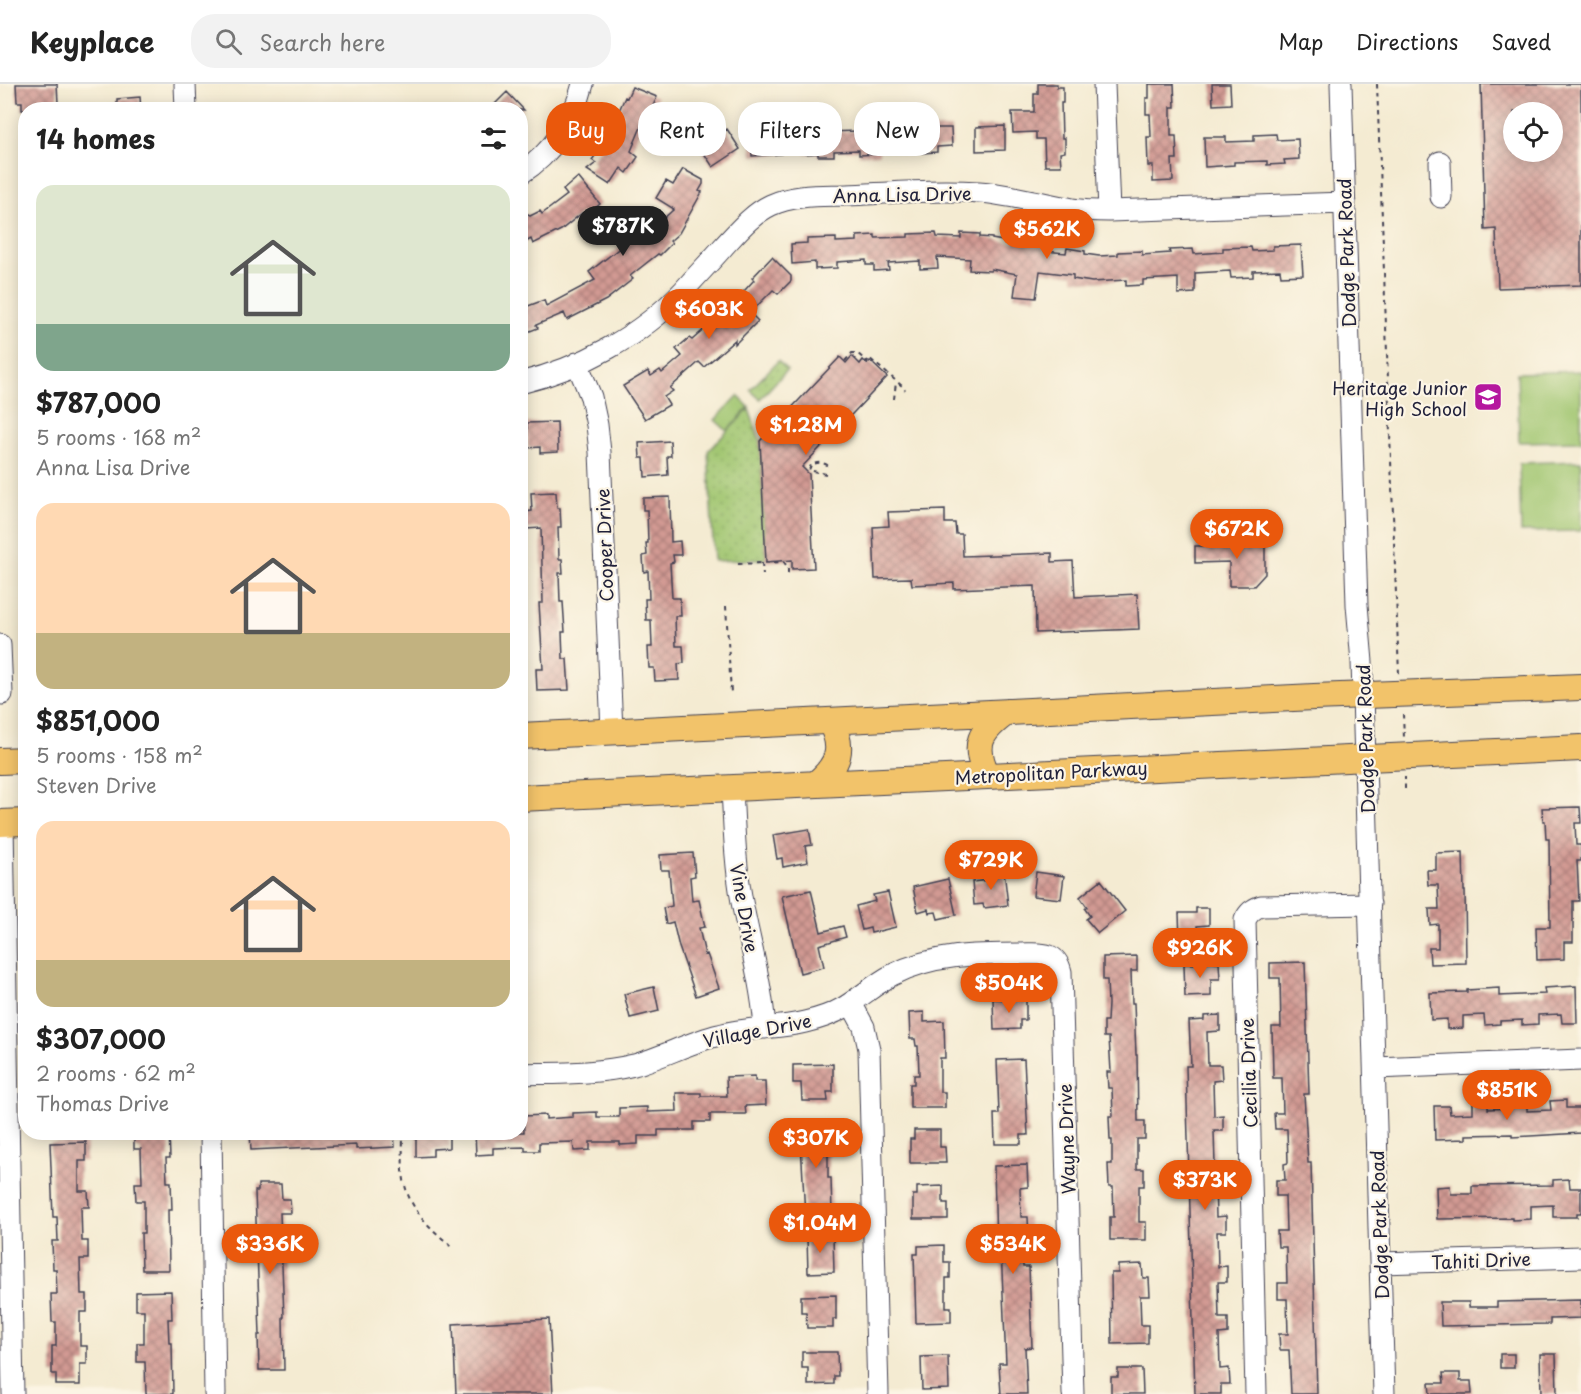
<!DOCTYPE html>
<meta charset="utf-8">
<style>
body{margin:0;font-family:"Playpen Sans",sans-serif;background:#f2f2f2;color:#222;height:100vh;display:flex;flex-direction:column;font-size:22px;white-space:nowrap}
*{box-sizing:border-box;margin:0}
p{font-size:20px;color:#767676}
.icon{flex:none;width:33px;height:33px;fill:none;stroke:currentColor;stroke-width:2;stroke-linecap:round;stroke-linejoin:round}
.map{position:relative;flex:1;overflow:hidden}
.panel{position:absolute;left:18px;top:18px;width:510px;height:1038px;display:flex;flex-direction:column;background:#fff;border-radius:24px;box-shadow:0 3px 15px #0003}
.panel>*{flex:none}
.top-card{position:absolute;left:546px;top:18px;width:570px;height:54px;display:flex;gap:12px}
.tools{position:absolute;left:1503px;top:18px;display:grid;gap:12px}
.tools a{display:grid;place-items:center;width:60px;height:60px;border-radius:50%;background:#fff;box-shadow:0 3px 15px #0003;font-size:30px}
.price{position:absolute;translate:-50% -51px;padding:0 14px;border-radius:21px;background:#ea580c;color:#fff;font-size:20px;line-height:39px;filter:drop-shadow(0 2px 3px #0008)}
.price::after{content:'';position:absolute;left:50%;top:36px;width:18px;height:14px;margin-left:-9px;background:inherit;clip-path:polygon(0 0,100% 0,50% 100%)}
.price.active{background:#222;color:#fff}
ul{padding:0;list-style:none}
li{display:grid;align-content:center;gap:12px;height:318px;padding:0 18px}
li span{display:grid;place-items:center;height:186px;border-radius:18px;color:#555}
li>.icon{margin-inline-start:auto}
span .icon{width:108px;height:108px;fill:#fffc;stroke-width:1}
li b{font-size:26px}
h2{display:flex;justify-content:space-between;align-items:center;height:72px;padding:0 18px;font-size:26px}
.chip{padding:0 21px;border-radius:24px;background:#fff;box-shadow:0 3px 15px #0003;font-size:21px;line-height:54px}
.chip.active{background:#ea580c;color:#fff}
header{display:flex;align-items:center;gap:36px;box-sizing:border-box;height:84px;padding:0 30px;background:#fff;border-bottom:2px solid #e0e0e0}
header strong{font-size:28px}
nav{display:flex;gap:33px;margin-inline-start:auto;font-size:21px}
.search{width:420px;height:54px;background:#f2f2f2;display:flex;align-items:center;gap:15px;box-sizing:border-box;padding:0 21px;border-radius:24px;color:#767676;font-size:22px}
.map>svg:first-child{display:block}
.green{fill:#a1c671;stroke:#627456;stroke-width:1.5}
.park{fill:url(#park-dots);stroke:#627456;stroke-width:1.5}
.building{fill:url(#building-cross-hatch);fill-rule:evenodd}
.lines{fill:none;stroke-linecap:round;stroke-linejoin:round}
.minor-casing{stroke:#424052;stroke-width:23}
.major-casing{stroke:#424052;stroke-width:28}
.path{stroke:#424052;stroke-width:2;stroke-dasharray:4.5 4.5;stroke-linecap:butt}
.minor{stroke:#fff;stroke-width:21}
.major{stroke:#f2c36a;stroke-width:26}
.labels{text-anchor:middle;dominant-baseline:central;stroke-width:4.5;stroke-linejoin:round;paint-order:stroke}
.street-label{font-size:18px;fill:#22223b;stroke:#fcf5e5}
.poi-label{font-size:18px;fill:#22223b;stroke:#fcf5e5;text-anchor:end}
</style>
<header>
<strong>Keyplace</strong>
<div class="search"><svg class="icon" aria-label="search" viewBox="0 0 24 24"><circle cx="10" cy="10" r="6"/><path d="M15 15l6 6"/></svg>Search here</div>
<nav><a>Map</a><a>Directions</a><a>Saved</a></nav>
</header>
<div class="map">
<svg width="1581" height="1310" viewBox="0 0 1581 1310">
<defs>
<pattern id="park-dots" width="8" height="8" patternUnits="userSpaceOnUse" patternTransform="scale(1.5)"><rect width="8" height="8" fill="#a1c671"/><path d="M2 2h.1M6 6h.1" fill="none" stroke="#8aaa63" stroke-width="1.8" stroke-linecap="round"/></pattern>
<pattern id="building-cross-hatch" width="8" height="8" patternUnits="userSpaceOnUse" patternTransform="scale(1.5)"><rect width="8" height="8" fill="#d29a93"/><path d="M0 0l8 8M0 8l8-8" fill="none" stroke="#aa7d79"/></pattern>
</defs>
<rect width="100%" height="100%" fill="#fcf5e5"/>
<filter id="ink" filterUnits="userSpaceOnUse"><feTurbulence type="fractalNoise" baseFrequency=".0167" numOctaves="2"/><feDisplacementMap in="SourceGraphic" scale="12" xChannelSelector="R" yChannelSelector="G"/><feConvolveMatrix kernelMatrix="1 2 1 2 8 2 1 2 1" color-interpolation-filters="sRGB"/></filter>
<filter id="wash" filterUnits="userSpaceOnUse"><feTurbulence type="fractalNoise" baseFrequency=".008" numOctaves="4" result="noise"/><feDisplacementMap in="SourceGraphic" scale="24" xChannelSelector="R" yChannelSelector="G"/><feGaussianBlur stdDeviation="1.35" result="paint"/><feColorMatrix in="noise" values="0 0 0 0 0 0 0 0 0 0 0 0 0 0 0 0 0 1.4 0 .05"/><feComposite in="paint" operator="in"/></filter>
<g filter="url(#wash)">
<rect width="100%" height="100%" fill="#f4ebd2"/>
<path class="green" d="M1581,287V357L1519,358L1517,289Z
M738,312L749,323L727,347L715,336Z
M1581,377V447L1521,448L1519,379Z"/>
<path class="park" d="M778,277L787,286L760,315L750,306Z
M749,325L760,357L766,475L714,477L708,367Z"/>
<g id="blocks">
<path class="building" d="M16,0H57L58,19H49V26H22V18H17Z
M1038,0H1057V3H1063V19H1061L1062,54H1065V68L1060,69L1061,82H1045L1044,55H1036V48L1013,49L1012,28H1034V10H1038Z
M1149,0H1174L1175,23H1171V52H1176L1177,75H1172L1173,97L1153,98V82H1148L1147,53H1151L1150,30H1146V14H1149Z
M1212,0H1230L1231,20L1213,21Z
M1481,0H1581V201L1498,204L1496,145L1485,146ZM1514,28H1552V68H1514Z
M632,3L657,13L648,33L646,31L631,67L638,73L627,89L621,84L610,101L587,86L596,79L592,76L609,52L613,55L623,31L618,29L625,13L627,14Z
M507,8L524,26H489Z
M140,13L141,26H117V15Z
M859,35H876V41L929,39L930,44H951L952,62L937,63V68L921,69V65L909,66L908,63H879V70L859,71V66L834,67V72H818V69L805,70V65L781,67V70L752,72L750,43L773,42V48L805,46V43H826V48L859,47Z
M1005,42V66L976,67V43Z
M727,45L740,65L713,83L694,54L706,47L711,56Z
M1276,50L1277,56L1298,55L1299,75L1284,76L1285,80L1267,81V77L1234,78V81L1205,83L1204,53H1226V58L1254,57V51Z
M683,85L703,96V100L699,107L702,108L679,149L670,157L672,159L660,171L658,170L630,192L633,195L606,216L567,236L564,229L536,241L538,244L520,251V225L544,216L546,222L595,196L589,188L635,152L636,153L648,142L651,146L674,125L656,114L666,97L673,101Z
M578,93L600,120L585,132L582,129L561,146L533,160L531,155L520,161V134L528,130L530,132L540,127L542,130L567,111L563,106Z
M936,149L937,153L961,154V149L980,150V153L992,154V155L1014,159L1015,154L1033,157V161L1045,163L1044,167L1066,169L1067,164L1085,167V170L1099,172L1118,171V168L1142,167V171L1170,169L1169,166L1193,165L1194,170L1223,168V164L1251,163L1252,167L1273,166V162L1301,161L1303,191L1281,192L1280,186L1253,187V193L1231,194L1230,187L1195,189V209L1178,210V194L1143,196V201L1126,202V196L1092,198L1073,195V191L1040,187L1036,214L1014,212L1017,190L991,185V187L969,186L970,175L937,173L938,184L920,185V177L888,179L889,186L874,187V181H866V176L837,178V184L815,185V178L792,180L791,160L807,159V155L836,154V158L857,157V152L875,151V154L908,153V150Z
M772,173L791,192V197L778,210L773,206L750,229L758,237L735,260V256L704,283L699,278L670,304L673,307L664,313L669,321L645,335L623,302L648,287L651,292L660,286L662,289L682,272L676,265L689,254L692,256L716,235L713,233L733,213L736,216L754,196L752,194Z
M852,272L860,280L863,276L867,280L870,277L887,293L802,383L809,390L814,484L792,485V476L766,478L760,357L840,273L846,279Z
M557,338L558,368L540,369V363L528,364L527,339Z
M670,357L671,372H667L668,391L645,393L644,374H640L639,359Z
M556,408L557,424H560L561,443H558L559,475H562L563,489H559L560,518H563L565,548H562L563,575H567L569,606L537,607L536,585H543L539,519H543L541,444L526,445L525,428L532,427L531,409Z
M670,413L671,458L680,457L681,471H673L674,478L670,479L672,514H680L681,532H675L676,562H683L684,579L678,580L679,596L655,597L654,584H649L648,563H652L651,536H646L645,515H649L648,487L644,488L643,472L647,471L646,459H648L647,426H643V414Z
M945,426V439H955L956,450H962L963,472L1052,469V478L1073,477L1075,513L1137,510L1139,545L1036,549L1035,502L954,505V499L912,501L911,494L875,495L873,443L889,442L888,428Z
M1265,455V490L1254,502H1229V478L1195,479V462H1228V456Z
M1580,723L1581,739H1575L1576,761H1581V777H1577L1579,817H1573V858H1564V875L1537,876L1536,843H1550L1549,755H1546L1545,737H1543L1542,724Z
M809,745L812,761L805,762L808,778L783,783L782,774L777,775L773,751Z
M1463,768L1464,807H1465L1466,879L1430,880L1429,864H1438V840L1430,841L1429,825H1439L1438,801H1428L1427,786H1436V769Z
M693,769L695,792L690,793L692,817L699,816L705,843L699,844L705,871L707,870L719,904L696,912L679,863L673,838L666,840L663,824L672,822L669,786H661L660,771Z
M1004,787L1008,821L984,824L983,820L974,821L972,798L989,796L988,789Z
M1036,788L1064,792L1061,815L1033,812Z
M948,795L956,831L938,835L936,828L929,829L928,825L918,828L913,803Z
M1101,796L1125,827L1098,849L1086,835L1090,832L1085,825L1087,823L1080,813Z
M811,806L821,848L843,842L846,853L819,861L824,883L800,889L782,812Z
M888,808L896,843L871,849L870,844L862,846L856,822L875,817L873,811Z
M1196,824H1209V841L1197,842L1198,856L1180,857L1179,829H1196Z
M1137,872V887H1131L1132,919H1134L1136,971H1137L1138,1037H1145V1055H1137V1085H1144V1102H1139V1138H1146V1156H1110V1133H1114L1113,1103H1109L1108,1080H1112V1056H1110L1109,1032H1113L1112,1004H1108L1107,988H1111L1109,953H1104V937H1107L1108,920L1107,896H1103V873Z
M1305,878L1309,1010H1304L1308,1079H1311L1317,1310H1291L1289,1266H1280L1279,1250H1288L1287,1215H1278V1199H1287L1286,1163H1278L1277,1147H1286L1285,1112H1276V1096H1285L1284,1080L1288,1079L1287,1045H1275L1274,1029H1283L1282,994H1273L1272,943H1281L1280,894H1270V879Z
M1219,879L1220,895H1211V912L1185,913L1184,880Z
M1576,902L1577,939H1562L1561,930L1538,931V940L1522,941V936L1500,937V940L1485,941L1484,931L1463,932V944L1447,945V935L1431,936L1430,909L1467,908V906L1499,904V912L1545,910L1544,904Z
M654,903L659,927L630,934L624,910Z
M993,915H1026V936H1020V945L994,946Z
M924,928V938L944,937L945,974H940V1008H945V1024H910V1000H914V991H919L918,962H916L915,955H910L909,929Z
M1220,931V947L1207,948L1208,981H1221L1222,996L1213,997L1214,1032L1223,1031V1047H1214L1215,1081H1223L1224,1097H1215L1216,1133L1226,1132V1148H1217L1218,1183L1227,1182V1198H1218L1219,1234H1228V1249L1219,1250L1220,1285L1229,1284L1230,1300H1221V1310H1195L1186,982H1191L1189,937L1204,936V932Z
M1024,975L1028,1051H1021V1060H995L994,1030H999L997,976Z
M833,980V1008H827L828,1017H802L801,999H793V981Z
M755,992V997H765L766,1021L745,1022L746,1030H710V1038H694V1046H658V1052H638V1060L620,1061V1058H590V1066L574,1067L573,1058L539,1059V1067H525V1063L493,1064V1070L476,1071L475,1048H524L523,1032L546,1031V1035L573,1033V1029L597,1028V1033H619V1024L647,1023V1028L677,1027L676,1009H701V1012H727L726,993Z
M1566,1016V1024H1581V1049L1512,1053V1050L1466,1051V1055L1435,1056L1434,1022H1449L1450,1030L1473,1029V1017H1488V1025L1512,1024L1511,1020L1527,1019V1027L1551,1026L1550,1017Z
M831,1043L832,1070H828V1094H831L832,1130L805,1131L801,1060H796L795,1044Z
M914,1046H940V1063H945L946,1079H910V1055H914Z
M134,1048H169L170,1074H166L167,1098H171L172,1126H168L169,1186H142L141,1149H144V1117H136L135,1099H142L141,1065H134Z
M250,1048H394L395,1063L356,1065V1061L251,1066Z
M416,1048H449V1064L433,1065V1072L416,1073Z
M86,1058V1077H79V1107H88L89,1123H81L82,1157H88V1175H80L81,1210H87V1228H80V1262H87V1280H80V1301H56V1290H52V1262H56V1238H52L51,1210H57L56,1185H53L52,1157H58L57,1133H53L50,1059Z
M1027,1081L1028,1103L1020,1104L1021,1133H1028L1029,1155H1022L1023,1183H1029L1032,1263L1025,1264L1027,1310H1001L999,1279H1006L1001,1164H996L994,1082Z
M1569,1095L1570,1104H1581V1129H1577V1133H1553V1121L1531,1122V1135L1512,1136V1134L1437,1135L1436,1103L1450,1102L1451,1110H1472V1102L1553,1101V1096Z
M258,1100H281L282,1115H290L291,1129H280L284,1233H283L284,1286H259L258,1251H260L255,1107H258Z
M943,1102V1119H948V1135H913V1111H917V1103Z
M833,1152L834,1188L808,1189L807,1153Z
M944,1161V1178H950V1194H946V1223H951V1238L916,1239L914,1170H918V1162Z
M1142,1180L1143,1194H1149L1150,1212H1140L1141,1241H1148V1259L1112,1260L1111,1189H1118V1181Z
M171,1207L172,1235H168L169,1259H172L173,1310H146L145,1278H137V1259H144V1226H136V1208Z
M836,1211V1235H833V1244H807L806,1228H801V1212Z
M1581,1216V1234L1550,1235V1240L1441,1242L1440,1218H1469V1223H1497V1218Z
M549,1235L553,1310H456L453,1240Z
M802,1268H837L838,1292H834V1300L808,1301V1284H802Z
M1500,1270H1514V1284H1500Z
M1540,1270H1556L1557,1310H1541Z
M948,1272L949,1305L922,1306L921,1273Z
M1118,1285H1142L1143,1310H1111V1293H1118Z
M1443,1289H1460V1297H1471L1472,1310H1430L1429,1299H1444Z"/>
</g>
</g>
<g filter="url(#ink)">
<use href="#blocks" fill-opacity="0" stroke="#424052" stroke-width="1.5"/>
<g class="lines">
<g class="minor-casing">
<path id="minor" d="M185,0L186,26
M1104,0L1109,127
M1341,0L1357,521L1362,578L1384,1310
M1440,78L1441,113
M520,90C552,70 574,36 583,0
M577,279L591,313L597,341L600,368L612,647
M520,299C581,284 641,252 684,206C697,191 711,177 724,162C738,147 752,130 771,121C794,110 823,112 847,111C891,109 936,105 979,108C1011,110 1041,120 1073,125C1085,127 1097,127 1109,127L1345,119
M0,561L2,610
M732,704C734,742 735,780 742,818C750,860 762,901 765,944
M3,739L13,1310
M851,919L864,943L869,965L878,1310
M1375,984L1581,976
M520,990C558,989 597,990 634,981C663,973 690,958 719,951C747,943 777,945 805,938C818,935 831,931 843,924C860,914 875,900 892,891C932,870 977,870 1021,870C1039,870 1056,866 1061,888L1073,1310
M211,1048L215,1310
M1380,1179L1581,1173
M1256,1310L1245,836C1249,828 1253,825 1261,822L1370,820"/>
</g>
<g class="major-casing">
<path id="major" d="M520,652L1314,613L1581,603
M0,677L26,676
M987,691C972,661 980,647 1007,628
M816,700C839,681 845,664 830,637
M520,714L1581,664
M0,739L26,738"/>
</g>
<path class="path" d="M1377,0L1399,591
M845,277L852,269H857L867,278L869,274L902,302L905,306
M894,315L896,298
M826,390L809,386L811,381C817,378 823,378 829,382
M762,479L763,491
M738,480L784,478L788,484V490
M726,522L731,609
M1403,630L1404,654
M1405,705V693
M403,1048C403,1067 401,1088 406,1105C413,1128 432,1146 449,1160L451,1165"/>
<use href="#minor" class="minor"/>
<use href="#major" class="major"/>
</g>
</g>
<defs>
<g id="school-square" transform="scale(1.5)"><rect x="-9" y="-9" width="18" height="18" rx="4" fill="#b5179e" stroke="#fcf5e5"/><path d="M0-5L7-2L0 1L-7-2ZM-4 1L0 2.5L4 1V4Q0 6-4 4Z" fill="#fff"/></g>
</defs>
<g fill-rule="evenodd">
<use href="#school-square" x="1488" y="313"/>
</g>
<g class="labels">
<g class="street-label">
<text transform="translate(902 110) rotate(-1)">Anna Lisa Drive</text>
<text transform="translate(1346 169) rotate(-92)">Dodge Park Road</text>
<text transform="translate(604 461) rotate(-92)">Cooper Drive</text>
<text transform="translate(1365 655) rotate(-92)">Dodge Park Road</text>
<text transform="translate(1051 688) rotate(-3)">Metropolitan Parkway</text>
<text transform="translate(745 824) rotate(80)">Vine Drive</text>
<text transform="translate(757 946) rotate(-11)">Village Drive</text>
<text transform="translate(1248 989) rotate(-92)">Cecilia Drive</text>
<text transform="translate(1066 1055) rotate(-92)">Wayne Drive</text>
<text transform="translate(1379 1141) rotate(-92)">Dodge Park Road</text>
<text transform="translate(1481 1176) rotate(-2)">Tahiti Drive</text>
</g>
<g class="poi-label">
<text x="1467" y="303">Heritage Junior<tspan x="1467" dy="21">High School</tspan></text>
</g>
</g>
</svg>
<div class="tools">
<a><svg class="icon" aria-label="locate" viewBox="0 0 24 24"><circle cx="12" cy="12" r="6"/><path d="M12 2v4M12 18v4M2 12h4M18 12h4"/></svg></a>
</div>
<b class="price active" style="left:623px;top:173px">$787K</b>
<b class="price" style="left:1047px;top:176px">$562K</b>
<b class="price" style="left:709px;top:256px">$603K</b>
<b class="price" style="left:806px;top:372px">$1.28M</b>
<b class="price" style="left:1237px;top:476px">$672K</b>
<b class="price" style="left:991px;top:807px">$729K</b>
<b class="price" style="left:1200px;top:895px">$926K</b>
<b class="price" style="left:1009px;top:930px">$504K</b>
<b class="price" style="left:1507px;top:1037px">$851K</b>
<b class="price" style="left:816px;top:1085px">$307K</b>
<b class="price" style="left:1205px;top:1127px">$373K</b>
<b class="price" style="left:820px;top:1170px">$1.04M</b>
<b class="price" style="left:270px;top:1191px">$336K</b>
<b class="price" style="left:1013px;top:1191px">$534K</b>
<div class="top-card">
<a class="chip active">Buy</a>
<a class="chip">Rent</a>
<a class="chip">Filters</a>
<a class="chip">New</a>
</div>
<section class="panel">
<h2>14 homes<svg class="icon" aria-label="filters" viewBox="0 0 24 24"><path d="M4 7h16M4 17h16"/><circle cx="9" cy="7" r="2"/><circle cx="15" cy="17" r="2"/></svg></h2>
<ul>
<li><span style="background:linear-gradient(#dfe7d0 75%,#7fa58c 0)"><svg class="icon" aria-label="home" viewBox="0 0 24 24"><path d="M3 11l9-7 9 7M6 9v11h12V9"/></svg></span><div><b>$787,000</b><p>5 rooms · 168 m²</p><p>Anna Lisa Drive</p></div></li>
<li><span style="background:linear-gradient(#ffd9b3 70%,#c2b280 0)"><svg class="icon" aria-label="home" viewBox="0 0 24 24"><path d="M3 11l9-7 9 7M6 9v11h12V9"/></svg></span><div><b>$851,000</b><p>5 rooms · 158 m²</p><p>Steven Drive</p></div></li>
<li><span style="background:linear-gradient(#ffd9b3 75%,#c2b280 0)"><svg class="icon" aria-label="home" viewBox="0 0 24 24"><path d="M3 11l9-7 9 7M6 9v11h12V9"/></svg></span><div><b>$307,000</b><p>2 rooms · 62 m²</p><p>Thomas Drive</p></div></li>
</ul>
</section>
</div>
